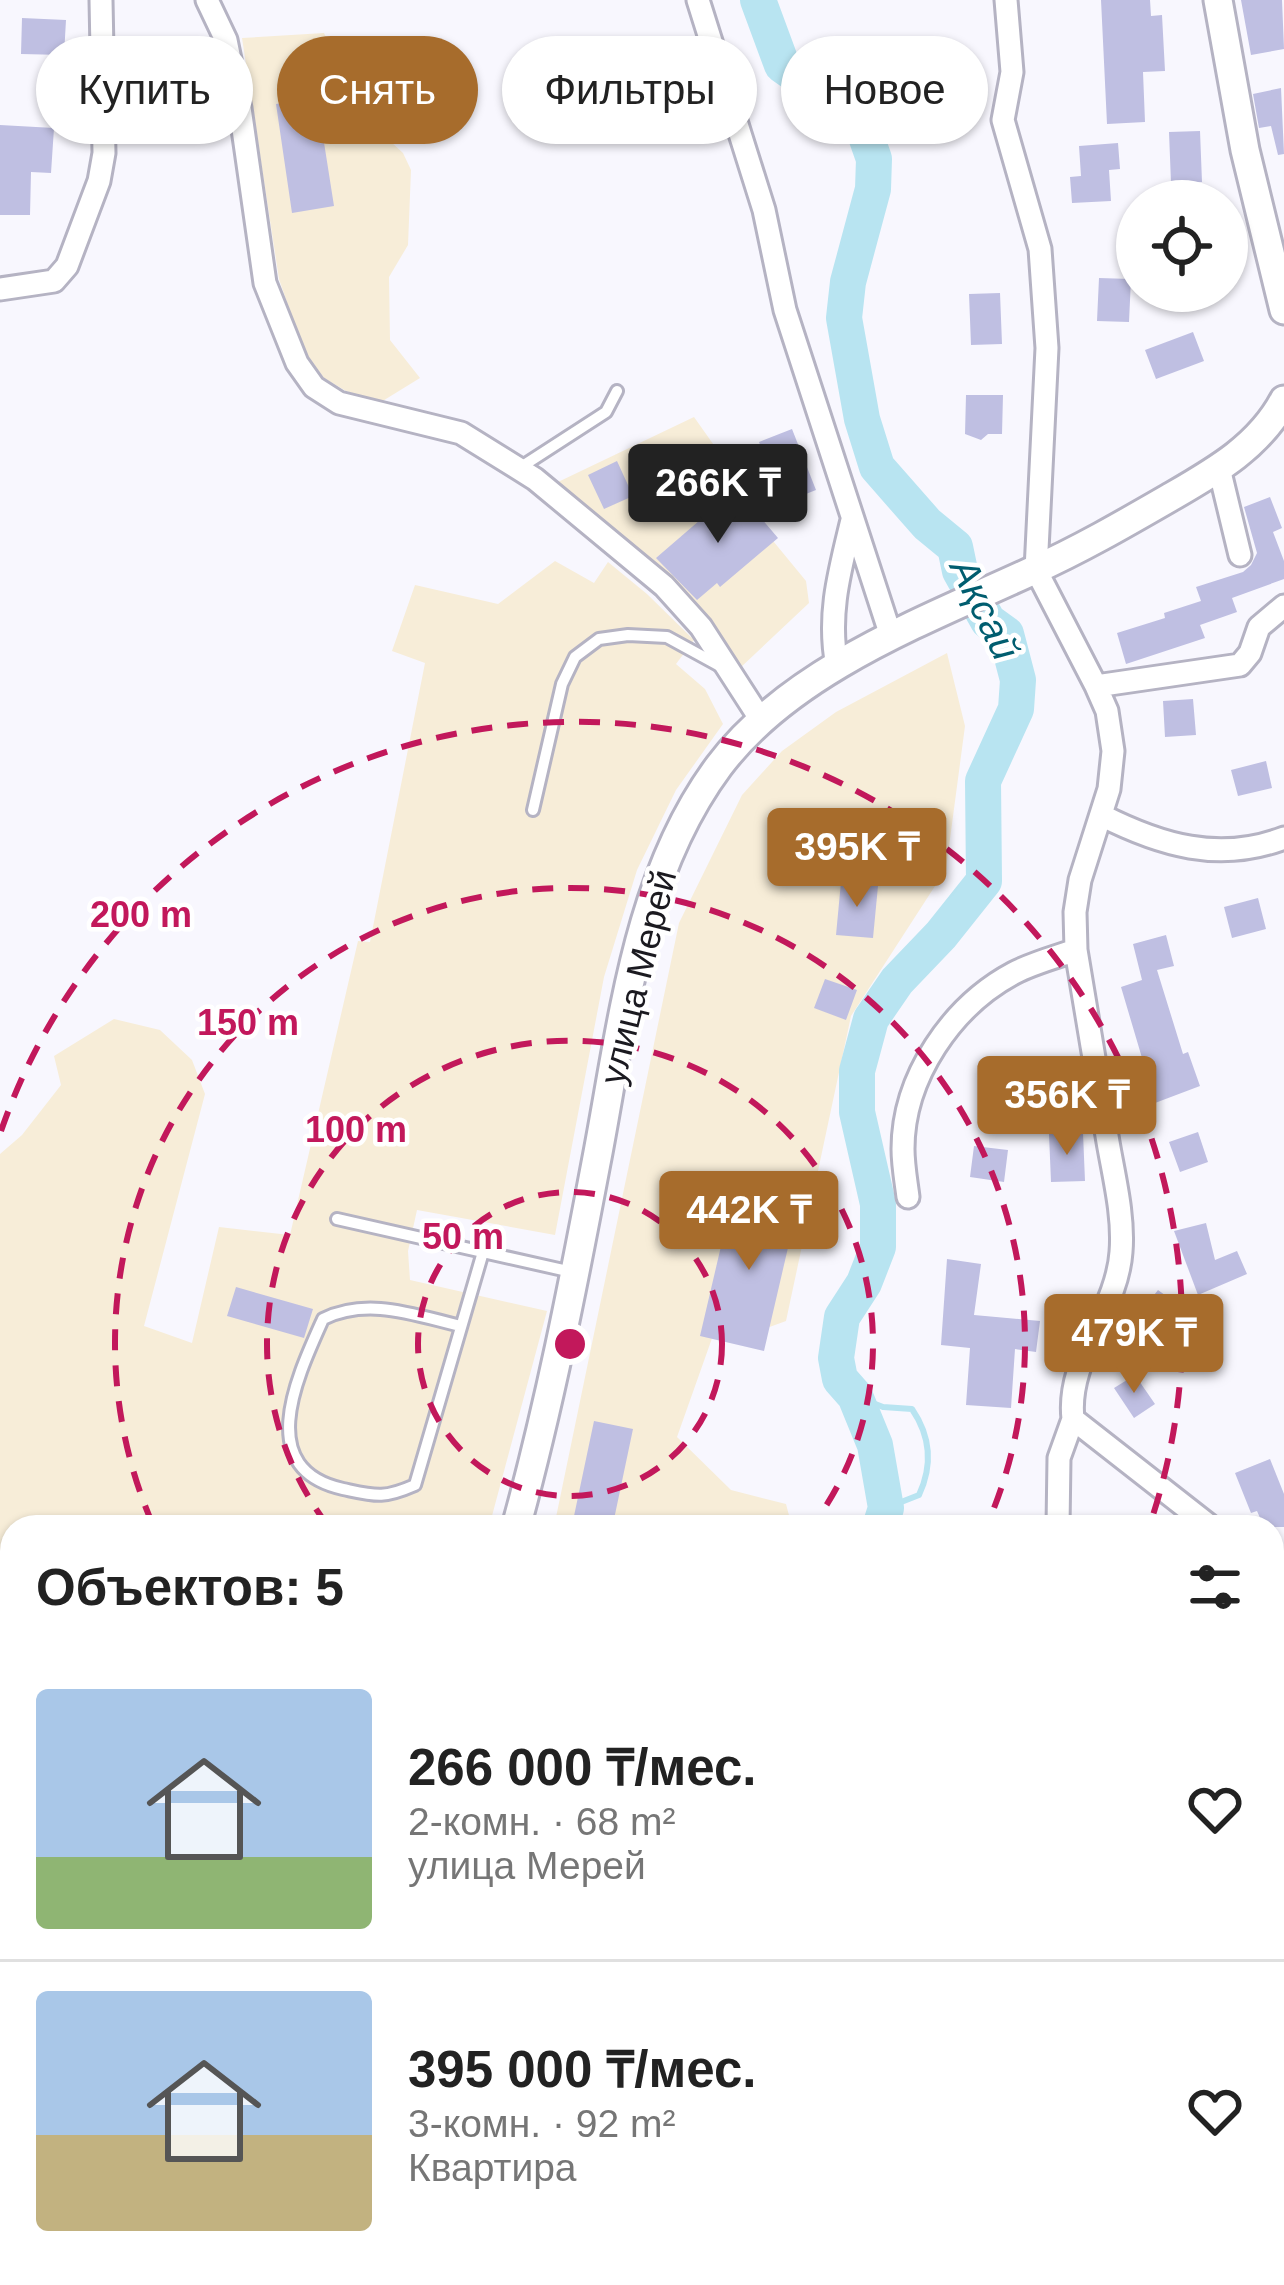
<!DOCTYPE html>
<html lang="ru">
<meta charset="utf-8">
<style>
body{margin:0;font-family:Helvetica,sans-serif;background:#f6f6f6;color:#222;height:100vh;display:flex;flex-direction:column;font-size:45px;white-space:nowrap}
*{box-sizing:border-box;margin:0}
p{font-size:39px;color:#767676}
.icon{flex:none;width:66px;height:66px;fill:none;stroke:currentColor;stroke-width:2;stroke-linecap:round;stroke-linejoin:round}
.map{position:relative;flex:1;overflow:hidden}
.panel{position:absolute;left:0px;top:1515px;width:1284px;height:771px;display:flex;flex-direction:column;background:#fff;border-radius:36px 36px 0 0;box-shadow:0 3px 9px #0004}
.panel>*{flex:none}
.guide{position:absolute;left:36px;top:36px;width:1212px;height:108px;display:flex;gap:24px}
.controls{position:absolute;left:1116px;top:180px;display:grid;gap:24px}
.controls a{display:grid;place-items:center;width:132px;height:132px;border-radius:50%;background:#fff;box-shadow:0 3px 9px #0004;font-size:60px}
.price{position:absolute;translate:-50% -102px;padding:0 27px;border-radius:12px;background:#a76c2c;color:#fff;font-size:39px;line-height:78px;filter:drop-shadow(0 3px 6px #0008)}
.price::after{content:'';position:absolute;left:50%;top:72px;width:36px;height:27px;margin-left:-18px;background:inherit;clip-path:polygon(0 0,100% 0,50% 100%)}
.price.selected{background:#222;color:#fff}
ul{padding:0;list-style:none}
li{display:flex;align-items:center;gap:36px;height:300px;padding:0 36px}
li+li{border-top:3px solid #e0e0e0}
li span{display:grid;place-items:center;flex:none;width:336px;height:240px;border-radius:12px;color:#555}
li>.icon{margin-inline-start:auto}
span .icon{width:144px;height:144px;fill:#fffc;stroke-width:1}
li b{font-size:51px}
h2{display:flex;justify-content:space-between;align-items:center;height:144px;padding:0 36px;font-size:51px}
.tag{padding:0 42px;border-radius:54px;background:#fff;box-shadow:0 3px 9px #0004;font-size:42px;line-height:108px}
.tag.selected{background:#a76c2c;color:#fff}
.map>svg:first-child{display:block}
.industrial{fill:#f7edd8}
.lines{fill:none;stroke-linecap:round;stroke-linejoin:round}
.stream{stroke:#b8e4f1;stroke-width:6}
.river{stroke:#b8e4f1;stroke-width:36}
.building{fill:#bfbfe2}
.service-casing{stroke:#b5b3c3;stroke-width:16}
.minor-casing{stroke:#b5b3c3;stroke-width:27}
.secondary-casing{stroke:#b5b3c3;stroke-width:33}
.service{stroke:#fff;stroke-width:10}
.minor{stroke:#fff;stroke-width:21}
.secondary{stroke:#fff;stroke-width:27}
.ring{fill:none;stroke:#c2185b;stroke-width:6;stroke-dasharray:21 15}
.labels{text-anchor:middle;dominant-baseline:central;stroke-width:9;stroke-linejoin:round;paint-order:stroke}
.street-label{font-size:36px;fill:#1b1a20;stroke:#fff}
.water-label{font-size:39px;font-style:italic;fill:#005d6f;stroke:#fff}
.centre{fill:#c2185b;stroke:#fff;stroke-width:6}
.ring-label{font-size:36px;text-anchor:middle;font-weight:bold;fill:#c2185b;stroke:#fff;stroke-width:9;stroke-linejoin:round;paint-order:stroke}
</style>
<div class="map">
<svg width="1284" height="2285" viewBox="0 0 1284 2285">
<rect width="100%" height="100%" fill="#f8f7fe"/>
<path class="industrial" d="M324,33L362,115L403,153L411,170L408,245L389,277L390,340L420,378L381,402L346,391L324,378L303,349L279,279L242,38Z
M694,417L740,482L731,490L806,581L809,603L740,668L705,615L651,561L558,482Z
M555,561L594,583L608,562L647,594L694,640L676,664L705,689L723,724L676,790L637,870L604,977L555,1235L417,1210L408,1251L410,1280L547,1311L489,1527H12V2243H0V1154L22,1135L61,1085L54,1056L114,1019L160,1030L192,1060L205,1094L144,1326L192,1343L219,1227L290,1235L358,941L370,942L425,663L392,651L415,585L498,604Z
M947,653L965,726L946,869L851,1016L786,1321L748,1335L716,1327L677,1437L731,1490L786,1504L792,1527H554L679,923L742,795L782,751L836,712Z"/>
<g class="lines">
<path class="stream" d="M855,1396L883,1407L912,1409C931,1437 933,1465 919,1495L886,1508"/>
<path class="river" d="M758,0L782,65L799,77L835,85L854,102L874,159L873,189L848,282L844,318L862,419L877,467L927,524L955,547L960,571L988,621L1006,634L1018,680L1016,709L983,781L984,881L941,935L897,981L871,1019L857,1071V1112L878,1204V1247L864,1283L842,1317L836,1358L840,1379L855,1396L875,1445L886,1508L880,1527
M942,2274L978,2285
M1120,2274L1133,2285
M1003,2285H1025L1044,2274"/>
</g>
<path class="building" d="M1101,0H1150L1151,16L1162,15L1165,71L1143,72L1145,122L1107,124Z
M1241,0H1282L1284,49L1251,55Z
M22,18L66,20L64,55L21,54Z
M150,47L152,80L118,82L117,48Z
M1281,88L1284,154L1278,155L1271,126L1259,128L1253,94Z
M317,98L334,206L292,213L276,104Z
M0,125L54,128L51,173L31,172L30,215H0Z
M1200,131L1202,182L1171,183L1169,132Z
M1118,143L1120,169L1109,170L1111,201L1072,203L1070,177L1081,176L1079,146Z
M1099,278L1131,279L1129,322L1097,321Z
M1000,293L1002,344L971,345L969,294Z
M1193,332L1204,361L1156,379L1145,350Z
M966,395H1003L1002,434H988L981,440L965,434Z
M792,429L816,490L783,503L759,442Z
M617,461L633,496L604,509L588,475Z
M736,489L778,538L720,587L717,583L697,600L656,558Z
M1270,497L1282,528L1273,532L1284,561V579L1232,598L1237,612L1200,625L1205,638L1126,664L1117,633L1165,618L1164,613L1201,601L1196,587L1243,572L1251,565L1257,553L1244,507Z
M1193,699L1196,735L1165,737L1163,701Z
M1266,761L1272,788L1238,796L1231,770Z
M841,882L878,886L873,938L836,935Z
M1258,898L1266,929L1232,938L1224,907Z
M1166,935L1174,966L1157,970L1183,1054L1188,1052L1200,1086L1155,1103L1151,1092L1123,1103L1114,1080L1145,1068L1121,987L1142,980L1133,944Z
M825,979L857,990L846,1020L814,1008Z
M1198,1132L1208,1162L1180,1172L1169,1142Z
M1083,1133L1085,1181L1051,1182L1049,1134Z
M974,1146L1008,1150L1004,1182L970,1177Z
M733,1195L797,1209L764,1351L700,1336Z
M1206,1223L1215,1260L1237,1251L1247,1274L1198,1295L1174,1231Z
M947,1259L981,1264L974,1315L1040,1321L1036,1352L1015,1349L1011,1408L966,1405L970,1348L941,1345Z
M236,1287L313,1309L304,1338L227,1316Z
M1158,1290L1173,1301L1180,1296L1195,1307L1172,1337L1140,1313Z
M1135,1375L1155,1404L1134,1418L1114,1388Z
M594,1421L633,1429L613,1524L574,1516Z
M1270,1459L1284,1494V1527H1264L1257,1511L1251,1513L1235,1473Z"/>
<g class="lines">
<g class="service-casing">
<path id="service" d="M521,467L606,412L617,391
M533,810L562,684L575,657L599,639L628,635L667,637L720,666
M337,1219L572,1272
M461,1326C414,1315 368,1297 323,1319C297,1377 253,1469 343,1489C376,1496 383,1499 415,1485L483,1252
M0,1896H12
M0,2115H12"/>
</g>
<g class="minor-casing">
<path id="minor" d="M207,0L226,40L240,108L265,283L297,363L314,387L339,403L461,433L535,479L664,586L701,627L761,720
M698,0L764,210L785,310L891,636
M1006,0L1012,72L1003,120L1040,249L1047,348L1036,570L1096,686L1107,711L1113,751L1109,789L1080,880L1075,912L1076,950C1087,1014 1097,1078 1108,1142C1114,1177 1124,1216 1121,1252C1117,1311 1066,1359 1073,1419L1211,1527
M0,289L54,281L67,266L99,181L104,153L101,0
M1219,468L1240,555
M837,666C827,614 840,570 852,520
M1096,686L1240,665L1250,653L1259,627L1284,606
M1101,815C1160,845 1219,863 1284,838
M908,1197C906,1181 903,1165 903,1149C903,1077 952,1006 1014,973C1033,963 1056,957 1076,950
M1058,1527L1059,1458L1073,1419
M1272,1577L1284,1587
M1272,2028L1284,2041
M1272,2215L1284,2208
M1190,2274L1197,2285"/>
</g>
<g class="secondary-casing">
<path id="secondary" d="M1218,0L1245,150L1284,310
M516,1527C549,1407 573,1285 596,1163C622,1029 635,879 719,766C791,670 926,620 1032,571C1079,550 1124,524 1169,498C1214,472 1259,447 1284,400
M0,2263H12
M325,2285L327,2274"/>
</g>
<use href="#service" class="service"/>
<use href="#minor" class="minor"/>
<use href="#secondary" class="secondary"/>
</g>
<g class="ring">
<circle cx="570" cy="1344" r="152"/>
<path d="M328 1526A303 303 0 1 1 812 1526"/>
<path d="M153 1525A455 455 0 1 1 987 1525"/>
<path d="M1 1131A607 607 0 0 1 1149 1527"/>
</g>
<g class="labels">
<g class="street-label">
<text transform="translate(638 977) rotate(-76)">улица Мерей</text>
</g>
<g class="water-label">
<text transform="translate(985 609) rotate(64)">Ақсай</text>
</g>
</g>
<circle cx="570" cy="1344" r="18" class="centre"/>
<g class="ring-label">
<text x="141" y="927">200 m</text>
<text x="248" y="1035">150 m</text>
<text x="356" y="1142">100 m</text>
<text x="463" y="1249">50 m</text>
</g>
</svg>
<div class="controls">
<a><svg class="icon" aria-label="locate" viewBox="0 0 24 24"><circle cx="12" cy="12" r="6"/><path d="M12 2v4M12 18v4M2 12h4M18 12h4"/></svg></a>
</div>
<b class="price selected" style="left:718px;top:546px">266K ₸</b>
<b class="price" style="left:857px;top:910px">395K ₸</b>
<b class="price" style="left:1067px;top:1158px">356K ₸</b>
<b class="price" style="left:749px;top:1273px">442K ₸</b>
<b class="price" style="left:1134px;top:1396px">479K ₸</b>
<div class="guide">
<a class="tag">Купить</a>
<a class="tag selected">Снять</a>
<a class="tag">Фильтры</a>
<a class="tag">Новое</a>
</div>
<section class="panel">
<h2>Объектов: 5<svg class="icon" aria-label="filters" viewBox="0 0 24 24"><path d="M4 7h16M4 17h16"/><circle cx="9" cy="7" r="2"/><circle cx="15" cy="17" r="2"/></svg></h2>
<ul>
<li><span style="background:linear-gradient(#a9c7e8 70%,#8fb573 0)"><svg class="icon" aria-label="home" viewBox="0 0 24 24"><path d="M3 11l9-7 9 7M6 9v11h12V9"/></svg></span><div><b>266 000 ₸/мес.</b><p>2-комн. · 68 m²</p><p>улица Мерей</p></div><svg class="icon" aria-label="heart" viewBox="0 0 24 24"><path d="M12 20l-8-8c-3-5 5-10 8-4 3-6 11-1 8 4z"/></svg></li>
<li><span style="background:linear-gradient(#a9c7e8 60%,#c2b280 0)"><svg class="icon" aria-label="home" viewBox="0 0 24 24"><path d="M3 11l9-7 9 7M6 9v11h12V9"/></svg></span><div><b>395 000 ₸/мес.</b><p>3-комн. · 92 m²</p><p>Квартира</p></div><svg class="icon" aria-label="heart" viewBox="0 0 24 24"><path d="M12 20l-8-8c-3-5 5-10 8-4 3-6 11-1 8 4z"/></svg></li>
</ul>
</section>
</div>
